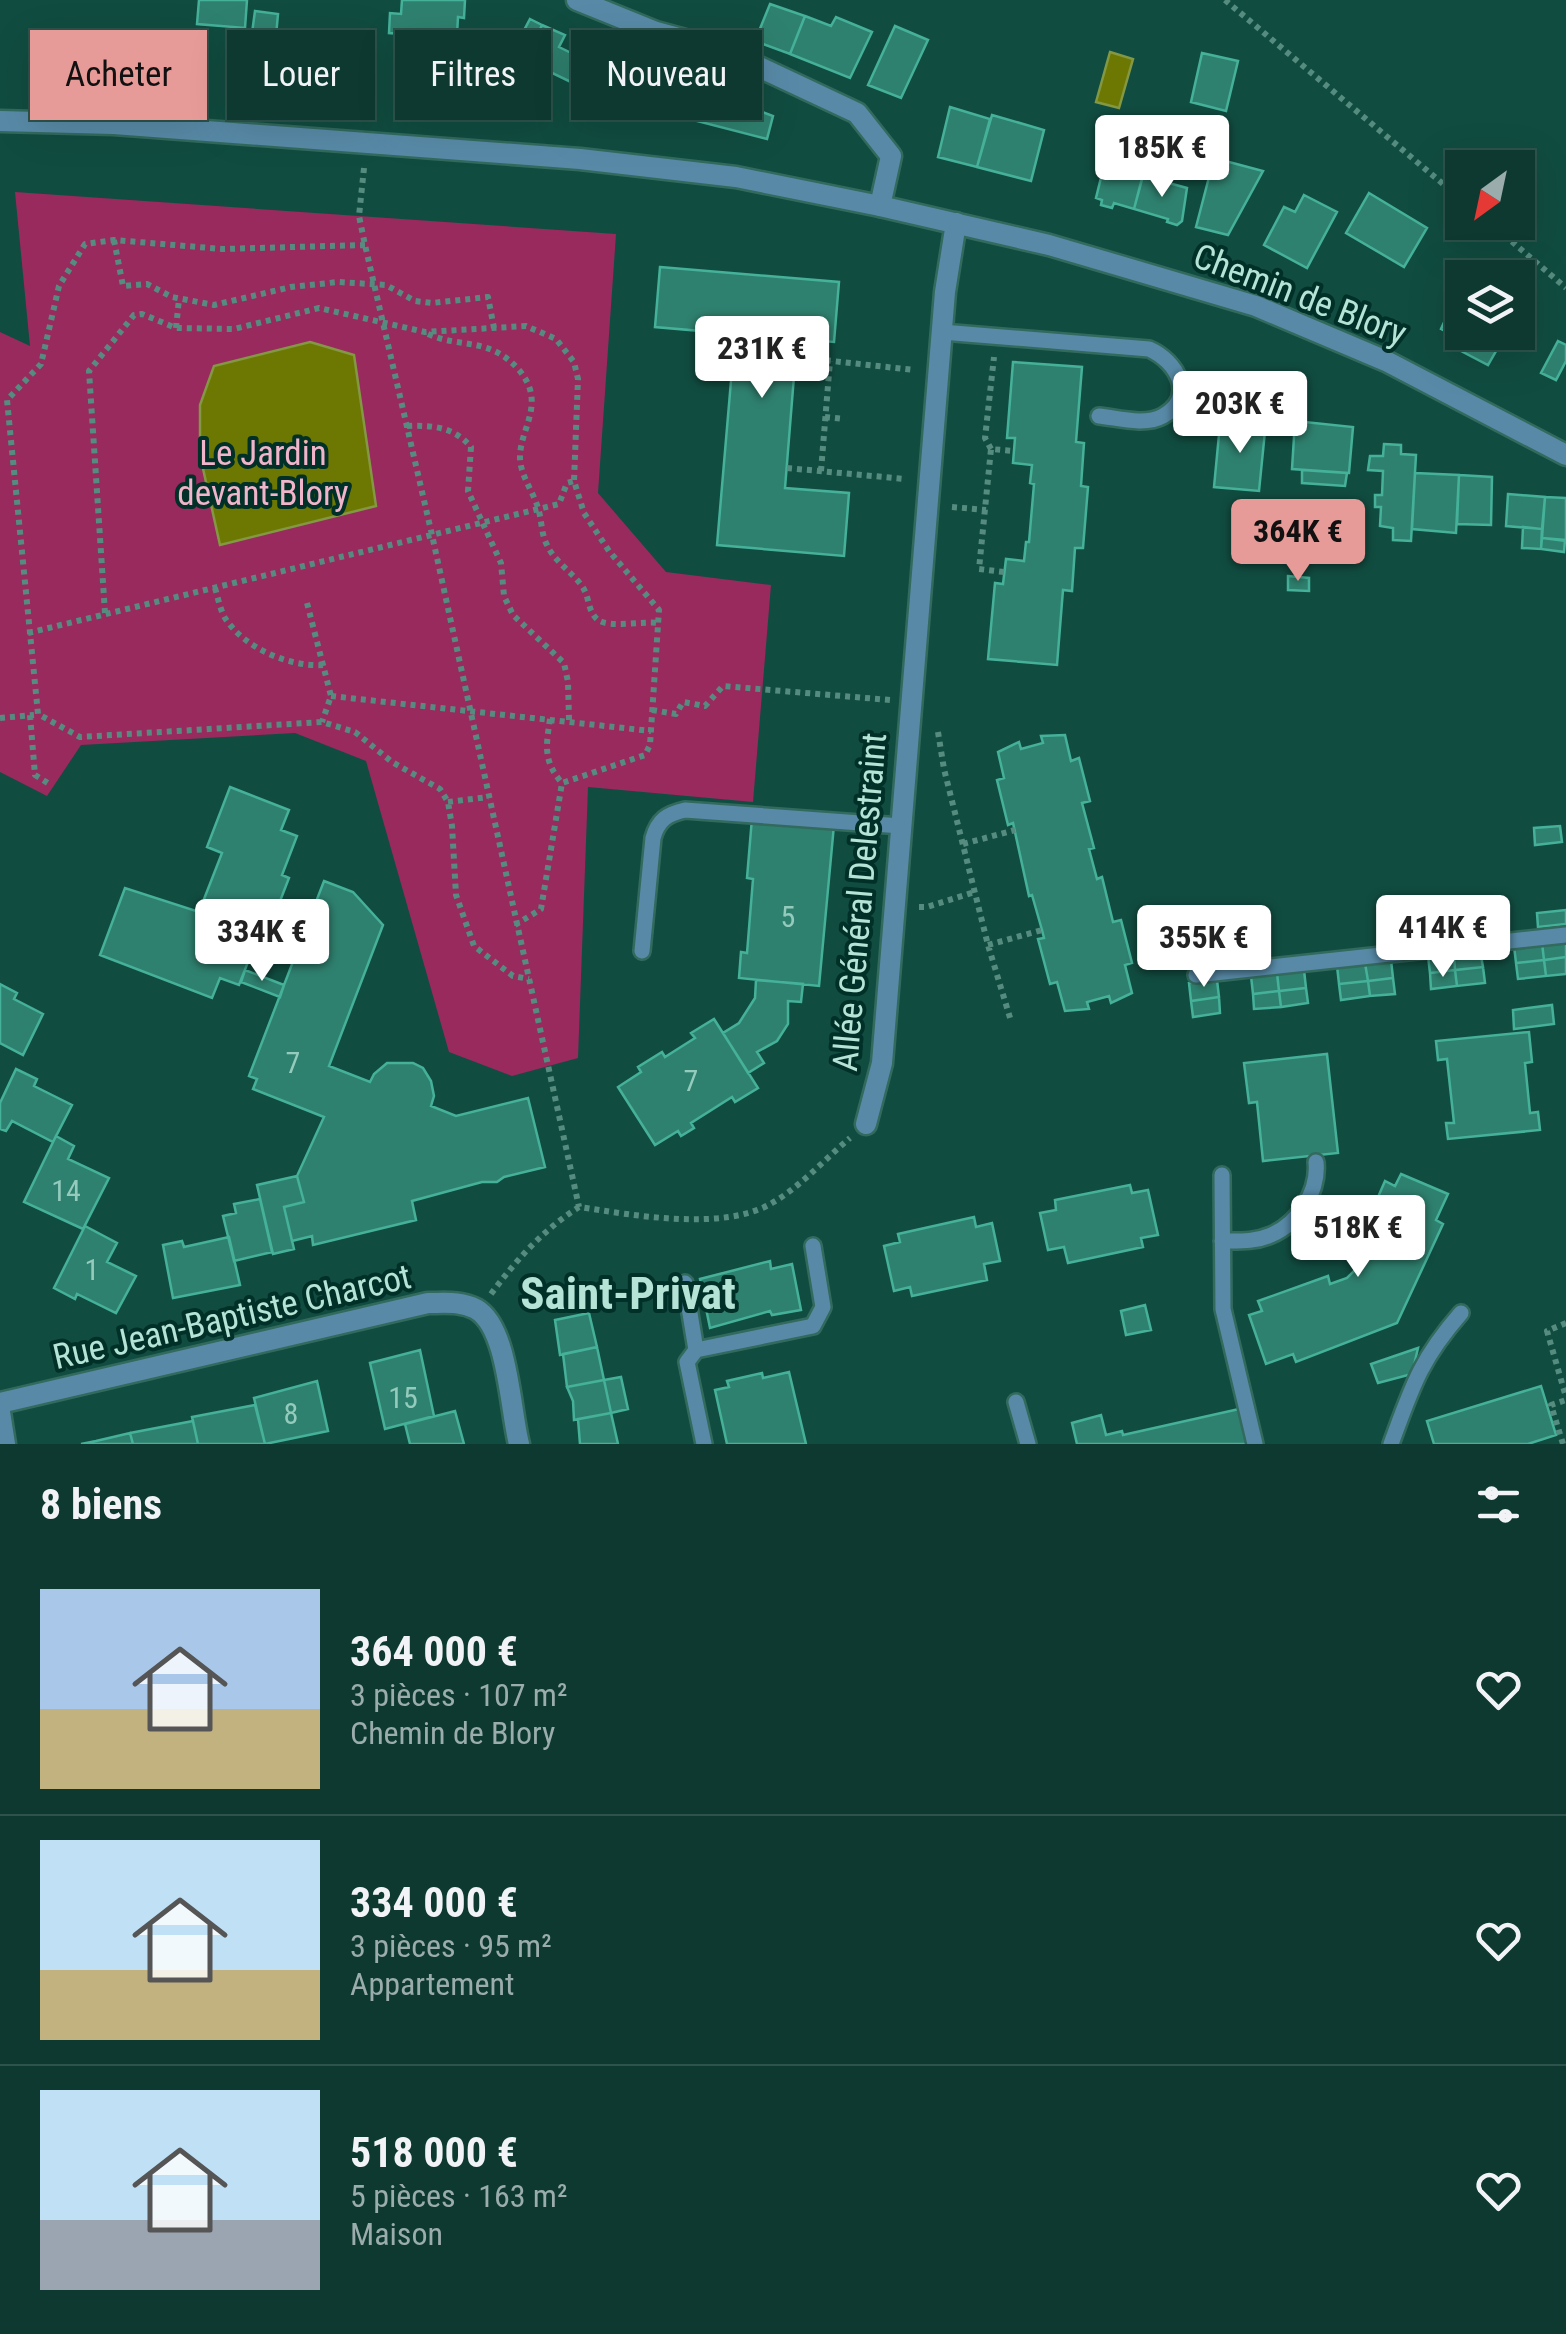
<!DOCTYPE html>
<html lang="fr">
<meta charset="utf-8">
<style>
body{margin:0;font-family:"Roboto Condensed",sans-serif;background:#164038;color:#f1f3f6;height:100vh;display:flex;flex-direction:column;font-size:38px;white-space:nowrap}
*{box-sizing:border-box;margin:0}
p{font-size:32px;color:#9aacab}
.icon{flex:none;width:55px;height:55px;fill:none;stroke:currentColor;stroke-width:2;stroke-linecap:round;stroke-linejoin:round}
.map{position:relative;height:1444px;overflow:hidden}
.side{display:flex;flex-direction:column;background:#0d3930;flex:1}
.side>*{flex:none}
.top-card{position:absolute;left:30px;top:30px;width:1000px;height:90px;display:flex;gap:20px}
.needle{width:65px;rotate:213deg}
.buttons{position:absolute;left:1445px;top:150px;display:grid;gap:20px}
.buttons a{display:grid;place-items:center;width:90px;height:90px;border-radius:0px;background:#0d3930;box-shadow:0 10px 40px #0002,0 0 0 2px #2d534c;font-size:50px}
.price{position:absolute;translate:-50% -85px;padding:0 22px;border-radius:10px;background:#fff;color:#222;font-size:32px;line-height:65px;filter:drop-shadow(0 2px 5px #0008)}
.price::after{content:'';position:absolute;left:50%;top:60px;width:30px;height:22px;margin-left:-15px;background:inherit;clip-path:polygon(0 0,100% 0,50% 100%)}
.price.active{background:#e69b98;color:#111}
ul{padding:0;list-style:none}
li{display:flex;align-items:center;gap:30px;height:250px;padding:0 40px}
li+li{border-top:2px solid #2d534c}
li span{display:grid;place-items:center;flex:none;width:280px;height:200px;border-radius:0px;color:#555}
li>.icon{margin-inline-start:auto}
span .icon{width:120px;height:120px;fill:#fffc;stroke-width:1}
li b{font-size:42px}
h2{display:flex;justify-content:space-between;align-items:center;height:120px;padding:0 40px;font-size:42px}
.chip{padding:0 35px;border-radius:0px;background:#0d3930;box-shadow:0 10px 40px #0002,0 0 0 2px #2d534c;font-size:35px;line-height:90px}
.chip.active{background:#e69b98;color:#111}
.map>svg:first-child{display:block}
.green{fill:#982a5e}
.water{fill:#6d7802;stroke:#839842;stroke-width:2.5}
.building{fill:#2f816f;stroke:#45b199;stroke-width:2.5}
.lines{fill:none;stroke-linecap:round;stroke-linejoin:round}
.service-casing{stroke:#326a5e;stroke-width:20}
.minor-casing{stroke:#326a5e;stroke-width:25}
.tertiary-casing{stroke:#326a5e;stroke-width:25}
.path{stroke:#568c80;stroke-width:6;stroke-dasharray:5 5;stroke-linecap:butt}
.service{stroke:#588aa7;stroke-width:15}
.minor{stroke:#588aa7;stroke-width:20}
.tertiary{stroke:#588aa7;stroke-width:20}
.labels{text-anchor:middle;dominant-baseline:central;stroke-width:8;stroke-linejoin:round;paint-order:stroke}
.number-label{font-size:30px;fill:#94cbbd}
.street-label{font-size:35px;fill:#b5e4d7;stroke:#003027}
.park-label{font-size:35px;fill:#f0b5ca;stroke:#003027}
.district-label{font-size:45px;font-weight:bold;fill:#b5e4d7;stroke:#003027}
</style>
<div class="map">
<svg width="1566" height="1444" viewBox="0 0 1566 1444">
<rect width="100%" height="100%" fill="#114c40"/>
<path class="green" d="M15,192L616,234L598,493L666,572L771,585L753,802L588,787L578,1058L512,1076L449,1052L366,761L295,733L81,745L47,796L0,772V332L30,346Z"/>
<path class="water" d="M1110,52L1133,59L1119,108L1096,102Z
M310,342L354,355L376,506L220,545L200,455V405L214,366Z"/>
<path class="building" d="M199,0H247L245,28L197,24Z
M402,0H465L464,18L458,17L457,35H463L461,58L399,54L401,34L389,33L390,13L401,14Z
M770,4L805,16L790,54L755,41Z
M255,11L278,14L276,36L252,33Z
M805,16L831,26L836,17L872,32L850,78L790,54Z
M530,19L542,25L534,42L521,36Z
M542,25L565,35L559,47L592,63L598,51L620,61L602,97L525,60Z
M895,26L928,40L901,98L868,85Z
M246,51L276,54L274,80L244,78Z
M1202,53L1238,61L1226,111L1191,102Z
M618,64L636,73L623,100L605,92Z
M655,78L697,93L687,118L644,102Z
M708,92L773,116L767,139L693,120Z
M950,107L990,119L977,167L938,157Z
M992,115L1044,130L1031,181L977,167Z
M1108,149L1147,159L1134,209L1114,203L1112,208L1101,205L1102,200L1096,198Z
M1214,158L1263,171L1228,235L1196,227Z
M1143,176L1187,188L1182,221L1177,225L1167,222L1168,219L1134,209Z
M1369,193L1427,228L1404,267L1346,233Z
M1304,195L1337,212L1307,268L1264,245L1284,207L1295,212Z
M660,267L839,282L834,342L797,339L785,488L849,493L844,556L717,545L735,334L655,327Z
M1462,283V332H1507L1488,365L1461,351L1465,341L1441,329Z
M1558,341L1566,345V361L1556,380L1541,373Z
M1013,362L1082,367L1076,442L1084,443L1081,486L1088,487L1083,548H1075L1072,591L1063,590L1057,665L988,659L995,583L1003,584L1006,559L1024,561L1026,542H1029L1034,484L1030,483L1032,465L1013,463L1015,438H1007Z
M1247,419L1266,421L1259,491L1214,487L1220,424L1247,426Z
M1295,421L1353,427L1349,473L1292,469Z
M1384,444L1401,445V454L1416,455L1411,541L1393,540V528L1380,526L1381,507H1375V495H1382L1383,471L1368,470L1370,456H1383Z
M1302,470L1347,473L1345,486L1302,483Z
M1415,473L1459,475L1456,533L1412,529Z
M1459,475L1492,477L1491,525L1457,524Z
M1508,494L1545,497L1542,529L1506,526Z
M1545,497L1566,498V541L1542,538Z
M1523,527L1542,529L1541,549L1522,548Z
M1542,538L1565,540L1564,552L1541,549Z
M1288,576L1309,578V591L1288,590Z
M1065,735L1071,761L1079,758L1090,801L1082,803L1094,848L1089,849L1097,879L1102,877L1113,922L1121,920L1132,963L1125,965L1132,993L1111,1003L1109,996L1087,1002L1089,1009L1065,1011L1057,982L1050,984L1038,939L1044,938L1042,930L1032,895L1029,896L1013,823L1008,825L997,780L1004,778L998,752L1019,742L1021,749L1043,743L1041,736Z
M230,787L289,810L281,830L297,836L282,875L289,878L275,914L268,911L239,985L220,978L212,998L100,955L125,888L199,912L222,853L207,847Z
M752,818L834,825L819,986L739,978L741,952L747,953L753,879L747,878Z
M1560,826L1562,842L1535,845L1534,828Z
M324,881L353,892L383,925L329,1066L370,1082L374,1074L387,1063H413L423,1068L431,1081L434,1096L431,1106L456,1116L528,1098L545,1167L504,1177L497,1182H482L412,1201L416,1220L313,1245L312,1236L292,1241L284,1207L304,1202L297,1176L324,1117L253,1089L257,1079L249,1076Z
M1566,910V924L1538,927L1537,913Z
M1566,940V957L1544,960L1542,943Z
M1542,943L1544,960L1516,963L1514,946Z
M1480,950L1483,967L1455,970L1454,953Z
M1454,953L1455,970L1430,973L1428,956Z
M1566,957V974L1546,976L1544,960Z
M1391,960L1393,978L1368,981L1365,963Z
M1544,960L1546,976L1518,979L1516,963Z
M1365,963L1368,981L1339,984L1337,966Z
M1483,967L1485,983L1457,986L1455,970Z
M245,970L284,985L280,997L241,982Z
M1304,970L1306,988L1279,991L1277,973Z
M1455,970L1457,986L1431,989L1430,973Z
M1277,973L1279,991L1253,994L1251,976Z
M1393,978L1395,994L1370,996L1368,981Z
M756,980L803,984L801,1002L788,1001V1024L777,1041L757,1052L764,1063L748,1073L723,1033L739,1023L755,998Z
M1217,980L1219,997L1191,1001L1189,983Z
M1368,981L1370,996L1341,1000L1339,984Z
M0,984L17,993L14,999L43,1014L23,1055L0,1043Z
M1306,988L1308,1003L1281,1007L1279,991Z
M1279,991L1281,1007L1254,1009L1253,994Z
M1219,997L1220,1013L1193,1017L1191,1001Z
M1552,1005L1554,1024L1514,1029L1513,1010Z
M714,1019L758,1088L735,1102L732,1097L691,1123L694,1128L681,1136L678,1131L655,1145L618,1087L641,1072L638,1067L662,1052L665,1057L695,1038L691,1033Z
M1529,1032L1532,1062L1525,1063L1530,1113L1538,1112L1540,1130L1448,1139L1446,1123H1454L1447,1059L1438,1060L1436,1041Z
M1327,1054L1338,1153L1263,1161L1257,1102L1249,1103L1244,1063Z
M16,1069L37,1079L34,1086L72,1105L53,1142L12,1121L6,1131L0,1129V1103Z
M56,1136L74,1146L68,1159L109,1178L83,1229L24,1202Z
M1401,1174L1448,1194L1436,1220L1443,1224L1397,1323L1296,1362L1293,1354L1266,1364L1249,1315L1262,1311L1258,1301L1328,1276L1330,1284L1347,1278L1357,1268L1364,1251L1356,1248L1385,1181L1395,1186Z
M297,1176L304,1202L284,1207L294,1249L273,1254L257,1185Z
M1130,1185L1132,1193L1148,1190L1158,1235L1141,1238L1143,1247L1068,1263L1064,1247L1048,1250L1040,1213L1056,1210L1055,1200Z
M260,1199L272,1252L234,1261L223,1216L236,1213L234,1204Z
M974,1217L976,1227L992,1223L1000,1261L984,1264L987,1280L912,1296L910,1287L894,1291L884,1246L900,1242L898,1234Z
M85,1226L117,1243L107,1262L136,1276L116,1313L77,1294L75,1299L54,1288Z
M229,1237L240,1285L173,1298L163,1245L182,1241L184,1247Z
M770,1261L771,1269L792,1264L801,1310L772,1315L770,1311L710,1328L700,1279Z
M1145,1305L1151,1330L1126,1335L1121,1311Z
M589,1313L597,1347L560,1355L555,1320Z
M597,1347L604,1380L567,1387L563,1354Z
M1418,1348L1412,1374L1378,1383L1371,1364Z
M420,1350L434,1416L385,1429L370,1363Z
M789,1372L806,1444H727L715,1390L729,1387L727,1381L762,1373L763,1378Z
M621,1377L628,1409L611,1413L604,1380Z
M604,1380L611,1413L574,1420L573,1401L567,1387Z
M317,1381L328,1431L265,1444L254,1398Z
M1541,1386L1556,1435L1528,1444H1434L1427,1421Z
M255,1405L265,1444H198L192,1417Z
M1239,1409L1247,1444H1077L1072,1423L1101,1415L1106,1435L1122,1431L1123,1435Z
M455,1411L464,1444H410L405,1424Z
M611,1413L618,1444H580L578,1419Z
M193,1421L198,1444H133L130,1433Z
M130,1433L133,1444H81L96,1441Z"/>
<g class="lines">
<g class="service-casing">
<path id="service" d="M942,332L1149,349C1177,361 1197,397 1163,416C1145,426 1118,418 1099,416
M642,951L653,838C658,820 667,814 685,810L901,826
M1196,975L1566,935
M1222,1175L1223,1309L1255,1444
M1222,1241C1239,1241 1255,1242 1271,1235C1299,1223 1319,1191 1316,1162
M685,1283L696,1350
M1016,1402L1028,1444
M704,1444L687,1362L696,1350L813,1326L823,1307L813,1246
M1391,1444C1412,1387 1420,1360 1461,1313"/>
</g>
<g class="minor-casing">
<path id="minor" d="M577,0L656,32L704,45
M742,59L857,113L891,156L880,206
M866,1124L882,1063L945,292L956,223
M0,1403L428,1303C445,1303 461,1301 476,1309C508,1327 510,1409 519,1444"/>
</g>
<g class="tertiary-casing">
<path id="tertiary" d="M0,121L114,124L580,159L736,177L880,206L1049,245L1256,306L1386,361L1566,455
M0,1412L5,1444"/>
</g>
<path class="path" d="M1225,0L1462,200
M364,168L359,216L365,245L432,535L579,1207
M1489,222L1566,288
M114,240L123,286L147,284L172,297L214,305L291,287L338,282L386,285L415,301L432,303L488,297L494,328
M365,245L222,249L114,240L85,244L59,286L41,364L7,400L38,714L80,737L322,722L355,732L392,762L440,789L448,802L452,826L456,895L474,946L513,976L529,979
M176,328L179,299
M428,334C461,349 489,336 519,370C547,403 520,428 520,457C520,475 533,491 538,508C542,520 541,534 547,545C554,561 572,572 582,586C590,597 587,611 598,620C609,628 643,621 658,623
M796,357L914,370
M825,417L844,419
M407,426C433,425 454,427 471,447L468,491L501,563L504,596L513,615L564,663L568,682L569,720
M991,449L985,438L994,357
M787,468L905,479
M821,471L830,361
M952,507L986,510
M1004,572L979,569L991,449L1014,451
M215,588C218,598 220,609 225,618C244,648 289,667 323,665
M307,603L331,696L322,722
M105,613L89,371L134,315L142,314L176,328L234,329L319,308L425,332L526,326L556,339L574,362L578,379L574,481
M28,633L559,504L567,483L574,481L584,513L609,551L659,610L650,745L645,755L562,783L541,909L515,925
M331,696L651,731
M652,710L676,714L683,702L705,706L723,686L890,700
M30,715L35,775L51,785
M0,718L34,715
M550,719C546,746 543,761 562,783
M938,732L944,769L988,945L1011,1021
M448,802L488,797
M963,844L1015,830
M919,907H927L975,892
M988,945L1042,930
M491,1294C517,1259 543,1230 579,1207C633,1215 723,1232 772,1203C800,1187 825,1159 850,1138
M1566,1323L1547,1331L1566,1397
M1563,1444L1551,1405L1566,1400"/>
<use href="#service" class="service"/>
<use href="#minor" class="minor"/>
<use href="#tertiary" class="tertiary"/>
</g>
<g class="labels">
<g class="number-label">
<text x="788" y="916">5</text>
<text x="293" y="1062">7</text>
<text x="691" y="1080">7</text>
<text x="66" y="1190">14</text>
<text x="92" y="1269">1</text>
<text x="403" y="1397">15</text>
<text x="291" y="1413">8</text>
</g>
<g class="street-label">
<text transform="translate(1300 295) rotate(21)">Chemin de Blory</text>
<text transform="translate(860 902) rotate(-85)">Allée Général Delestraint</text>
<text transform="translate(232 1317) rotate(-13)">Rue Jean-Baptiste Charcot</text>
</g>
<g class="park-label">
<text x="263" y="453">Le Jardin<tspan x="263" dy="40">devant-Blory</tspan></text>
</g>
<g class="district-label">
<text x="628" y="1293">Saint-Privat</text>
</g>
</g>
</svg>
<div class="buttons">
<a><svg class="needle" viewBox="-14 -14 28 28"><path d="M0-13l5 13h-10z" fill="#e53935"/><path d="M0 13l5-13h-10z" fill="#9aacab"/></svg></a>
<a><svg class="icon" aria-label="layers" viewBox="0 0 24 24"><path d="M12 4l9 5-9 5-9-5zM3 14l9 5 9-5"/></svg></a>
</div>
<b class="price" style="left:1162px;top:200px">185K €</b>
<b class="price" style="left:762px;top:401px">231K €</b>
<b class="price" style="left:1240px;top:456px">203K €</b>
<b class="price active" style="left:1298px;top:584px">364K €</b>
<b class="price" style="left:1443px;top:980px">414K €</b>
<b class="price" style="left:262px;top:984px">334K €</b>
<b class="price" style="left:1204px;top:990px">355K €</b>
<b class="price" style="left:1358px;top:1280px">518K €</b>
<div class="top-card">
<a class="chip active">Acheter</a>
<a class="chip">Louer</a>
<a class="chip">Filtres</a>
<a class="chip">Nouveau</a>
</div>
</div>
<section class="side">
<h2>8 biens<svg class="icon" aria-label="filters" viewBox="0 0 24 24"><path d="M4 7h16M4 17h16"/><circle cx="9" cy="7" r="2"/><circle cx="15" cy="17" r="2"/></svg></h2>
<ul>
<li><span style="background:linear-gradient(#a9c7e8 60%,#c2b280 0)"><svg class="icon" aria-label="home" viewBox="0 0 24 24"><path d="M3 11l9-7 9 7M6 9v11h12V9"/></svg></span><div><b>364 000 €</b><p>3 pièces · 107 m²</p><p>Chemin de Blory</p></div><svg class="icon" aria-label="heart" viewBox="0 0 24 24"><path d="M12 20l-8-8c-3-5 5-10 8-4 3-6 11-1 8 4z"/></svg></li>
<li><span style="background:linear-gradient(#bfe0f5 65%,#c2b280 0)"><svg class="icon" aria-label="home" viewBox="0 0 24 24"><path d="M3 11l9-7 9 7M6 9v11h12V9"/></svg></span><div><b>334 000 €</b><p>3 pièces · 95 m²</p><p>Appartement</p></div><svg class="icon" aria-label="heart" viewBox="0 0 24 24"><path d="M12 20l-8-8c-3-5 5-10 8-4 3-6 11-1 8 4z"/></svg></li>
<li><span style="background:linear-gradient(#bfe0f5 65%,#9aa5b1 0)"><svg class="icon" aria-label="home" viewBox="0 0 24 24"><path d="M3 11l9-7 9 7M6 9v11h12V9"/></svg></span><div><b>518 000 €</b><p>5 pièces · 163 m²</p><p>Maison</p></div><svg class="icon" aria-label="heart" viewBox="0 0 24 24"><path d="M12 20l-8-8c-3-5 5-10 8-4 3-6 11-1 8 4z"/></svg></li>
</ul>
</section>
